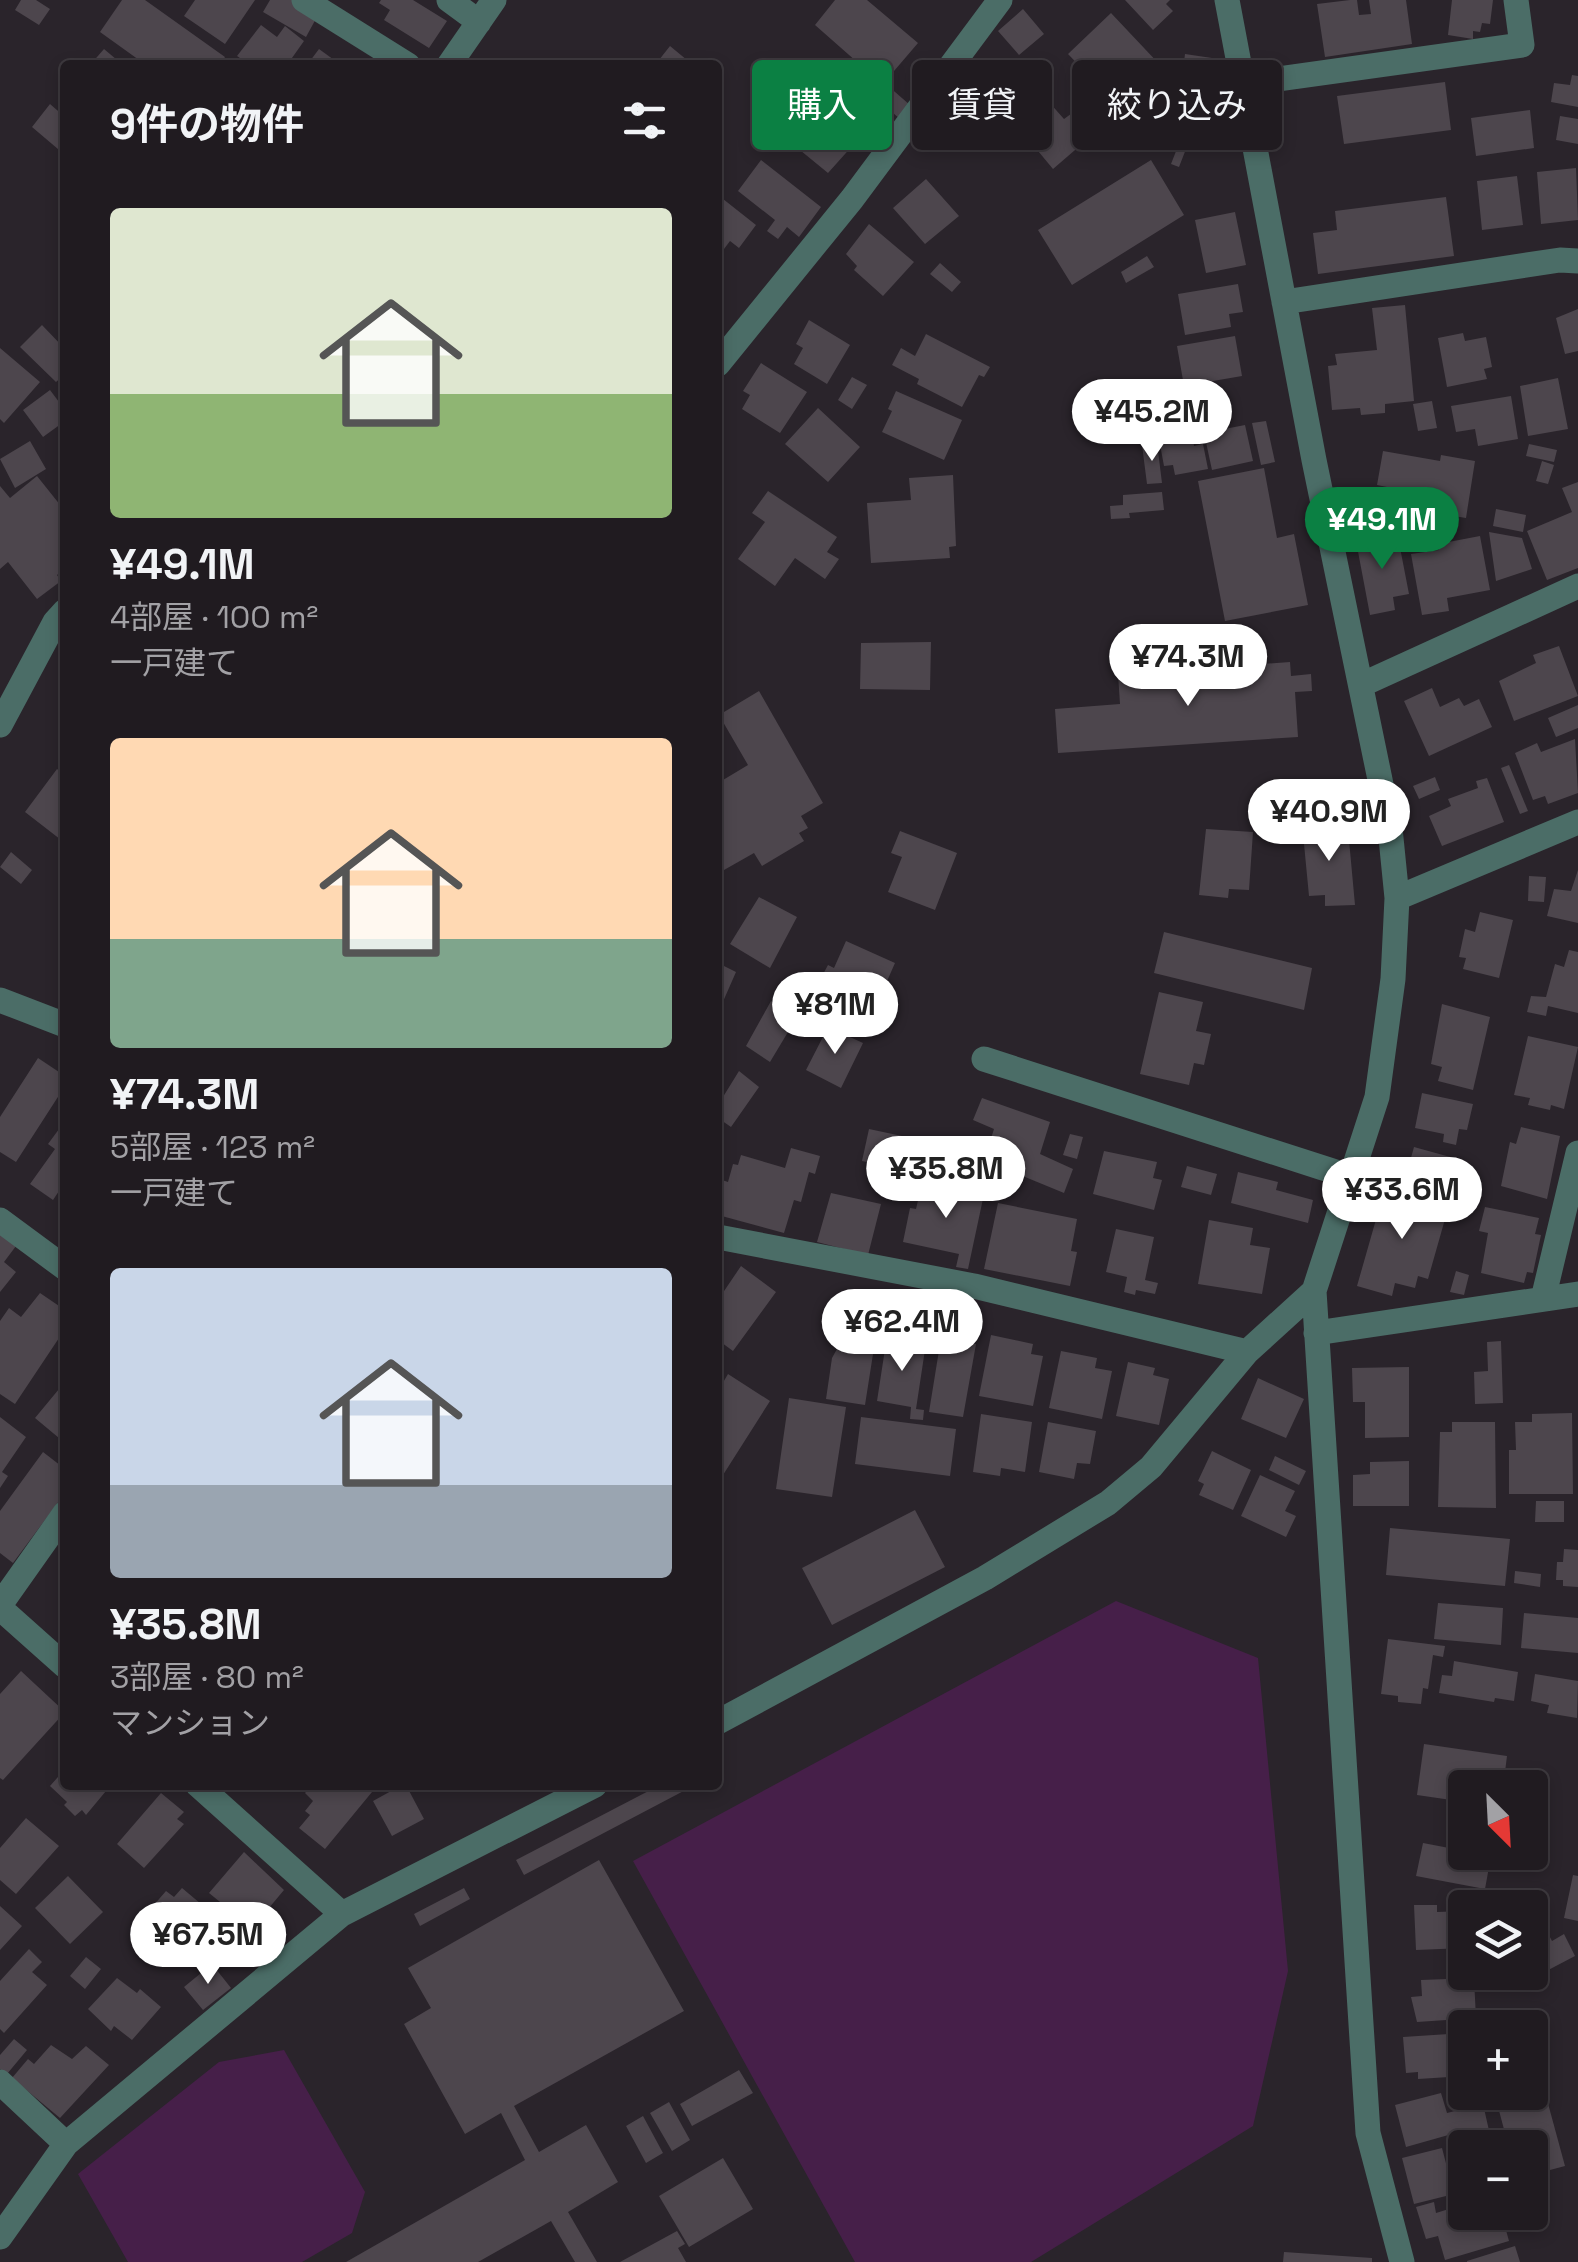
<!DOCTYPE html>
<html lang="ja">
<meta charset="utf-8">
<style>
body{margin:0;font-family:"Space Grotesk","Noto Sans JP",sans-serif;background:#282429;color:#f1f3f6;height:100vh;display:flex;flex-direction:column;font-size:38px;white-space:nowrap}
*{box-sizing:border-box;margin:0}
p{font-size:32px;color:#a2a1a5}
.icon{flex:none;width:55px;height:55px;fill:none;stroke:currentColor;stroke-width:2;stroke-linecap:round;stroke-linejoin:round}
.map{position:relative;flex:1;overflow:hidden}
.side{position:absolute;left:60px;top:60px;width:662px;height:1730px;display:flex;flex-direction:column;background:#201b20;border-radius:10px;box-shadow:0 5px 15px #0003,0 0 0 2px #3d393e}
.side>*{flex:none}
.banner{position:absolute;left:752px;top:60px;width:675px;height:90px;display:flex;gap:20px}
.needle{width:65px;rotate:156deg}
.buttons{position:absolute;left:1448px;top:1770px;display:grid;gap:20px}
.buttons a{display:grid;place-items:center;width:100px;height:100px;border-radius:10px;background:#201b20;box-shadow:0 5px 15px #0003,0 0 0 2px #3d393e;font-size:50px}
.price{position:absolute;translate:-50% -85px;padding:0 22px;border-radius:35px;background:#fff;color:#222;font-size:32px;line-height:65px;filter:drop-shadow(0 2px 5px #0008)}
.price::after{content:'';position:absolute;left:50%;top:60px;width:30px;height:22px;margin-left:-15px;background:inherit;clip-path:polygon(0 0,100% 0,50% 100%)}
.price.current{background:#0b8043;color:#fff}
ul{padding:0;list-style:none}
li{display:grid;align-content:center;gap:20px;height:530px;padding:0 50px}
li span{display:grid;place-items:center;height:310px;border-radius:10px;color:#555}
li>.icon{margin-inline-start:auto}
span .icon{width:180px;height:180px;fill:#fffc;stroke-width:1}
li b{font-size:42px}
h2{display:flex;justify-content:space-between;align-items:center;height:120px;padding:0 50px;font-size:42px}
.chip{padding:0 35px;border-radius:10px;background:#201b20;box-shadow:0 5px 15px #0003,0 0 0 2px #3d393e;font-size:35px;line-height:90px}
.chip.current{background:#0b8043;color:#fff}
.map>svg:first-child{display:block}
.green{fill:#461f49}
.building{fill:#4d464d}
.lines{fill:none;stroke-linecap:round;stroke-linejoin:round}
.minor{stroke:#4b6d67;stroke-width:25}
</style>
<div class="map">
<svg width="1578" height="2262" viewBox="0 0 1578 2262">
<rect width="100%" height="100%" fill="#2a242b"/>
<path class="green" d="M1116,1601L1258,1658L1288,1971L1253,2126L1031,2262H855L633,1861Z
M284,2050L365,2192L352,2233L302,2262H128L78,2174L219,2062Z"/>
<path class="building" d="M21,0H36L50,9L39,25L15,10Z
M122,0H145L225,57L220,65H146L100,32Z
M195,0H255L225,44L184,16Z
M270,0H292L318,15L306,37L263,12Z
M381,0H413L447,21L429,48L384,20L390,10L379,3Z
M835,0H867L918,43L882,85L873,77L863,89L846,75L857,62L815,25Z
M1125,0H1170L1166,4L1173,11L1153,30Z
M1350,0H1357L1359,15L1371,14L1369,0H1406L1412,44L1325,57L1317,4Z
M1452,0H1493L1490,24L1482,23L1480,32L1473,31V39L1448,35Z
M1023,9L1044,34L1019,55L998,31Z
M1111,13L1161,66L1147,80L1155,88L1138,105L1129,96L1118,106L1068,54Z
M261,25L277,37L285,26L304,41L287,65H250L237,56Z
M670,46L693,65H655Z
M104,49L123,65H90Z
M319,49L341,65H307Z
M1185,54L1212,58L1210,74L1183,70Z
M1572,75L1578,76V107L1551,102L1554,83L1570,85Z
M830,82L882,125L860,149L854,144L828,173L795,146L827,102L819,94Z
M1445,82L1451,130L1344,144L1337,96Z
M1033,84L1064,119L1094,97L1116,123L1086,148L1082,144L1053,169L1003,109Z
M887,85L910,105L899,118L875,98Z
M50,104L65,117V155L32,127Z
M1194,105L1202,108L1179,167L1171,164Z
M1530,110L1534,148L1476,156L1471,118Z
M1560,116L1578,119V144L1556,140Z
M761,160L821,207L799,237L787,227L778,239L767,231L775,220L738,191Z
M1151,160L1184,215L1072,285L1038,230Z
M1576,168L1578,220L1541,224L1537,172Z
M1517,176L1523,225L1482,230L1477,181Z
M926,179L959,216L925,244L893,208Z
M718,195L756,225L739,248L730,241L718,257Z
M1446,197L1454,256L1318,274L1313,233L1337,230L1335,211Z
M1235,212L1246,265L1206,273L1195,220Z
M869,224L914,262L883,296L854,270L857,266L846,254Z
M1147,256L1154,267L1126,283L1121,272Z
M940,263L961,282L952,292L930,274Z
M1238,284L1243,312L1229,314L1231,327L1185,335L1178,294Z
M1405,305L1414,401L1385,404V413L1361,415L1360,408L1332,410L1328,366L1337,365L1335,354L1377,350L1372,308Z
M1578,309V351L1565,354L1556,318Z
M809,320L850,345L827,384L794,364L803,348L796,344Z
M42,325L65,349V374L56,382L20,347Z
M1463,333L1465,341L1486,337L1492,367L1484,369L1487,379L1447,387L1438,338Z
M926,334L990,367L984,377L979,375L962,407L917,384L919,379L892,365L901,348L915,356Z
M1235,336L1242,376L1184,386L1177,346Z
M0,348L40,382L4,423L0,419Z
M761,363L807,392L780,433L742,409L750,395L743,391Z
M852,377L867,385L852,409L838,400Z
M1558,378L1568,429L1528,436L1520,386Z
M50,390L65,410V421L43,437L23,410Z
M896,391L962,420L944,460L882,432L892,411L888,409Z
M1511,396L1518,439L1478,446L1475,429L1456,432L1451,406Z
M1432,401L1437,428L1418,431L1413,404Z
M818,408L860,447L828,482L785,444Z
M1266,421L1275,462L1261,465L1252,423Z
M1245,425L1253,461L1212,470L1204,433Z
M1192,433L1194,446L1203,444L1208,469L1175,475L1173,465L1164,466L1159,439Z
M30,441L46,469L15,488L0,459Z
M1157,443L1162,483L1147,484L1142,445Z
M1529,444L1557,450L1554,462L1526,456Z
M1383,451L1440,461L1441,455L1475,461L1466,518L1454,516L1453,519L1389,509L1392,488L1377,485Z
M1542,461L1554,465L1548,484L1536,481Z
M1264,468L1277,538L1294,534L1308,605L1225,621L1198,481Z
M953,475L956,546L949,547L950,558L871,563L867,503L911,500L909,478Z
M37,476L65,511V568L57,575L61,581L37,599L8,562L0,569V486L10,498Z
M1578,482V568L1547,580L1527,531L1572,512L1562,488Z
M768,491L837,537L827,552L839,559L825,579L795,558L775,586L738,559L765,522L752,513Z
M1162,492L1164,510L1129,513L1130,518L1111,519L1110,506L1123,505V495Z
M1496,509L1526,515L1523,532L1493,526Z
M1397,532L1409,594L1393,597L1395,610L1370,615L1356,541Z
M1489,532L1522,538L1532,569L1496,581Z
M1480,536L1490,590L1447,598L1449,611L1422,615L1411,554L1439,550L1438,544Z
M931,642L930,690L860,689L861,643Z
M1559,646L1578,696L1514,721L1499,681L1536,663L1533,655Z
M1290,662L1291,676L1311,674L1312,691L1295,692L1298,737L1058,753L1055,709L1120,704L1118,674Z
M1432,688L1440,707L1459,698L1464,706L1479,699L1492,727L1429,756L1404,701Z
M759,691L823,803L801,816L808,828L799,833L804,841L762,866L754,853L724,870L718,858V807L724,803L718,793V783L748,765L719,715Z
M1578,705V728L1556,737L1548,718Z
M1575,739L1578,793L1548,804L1545,796L1533,800L1515,753L1537,743L1541,752Z
M1509,765L1528,811L1520,814L1501,768Z
M57,769L65,775V843L25,812Z
M1435,777L1440,790L1419,799L1413,786Z
M1487,778L1504,822L1442,846L1429,816L1451,806L1448,799L1478,788L1476,781Z
M1322,821L1324,830L1348,829L1355,905L1325,906V895L1309,896L1302,823Z
M1206,829L1253,832L1249,890L1229,889L1228,898L1199,895Z
M900,831L957,853L935,910L888,892L902,857L891,853Z
M11,852L32,870L21,884L0,867Z
M1578,870V923L1547,916L1554,889L1571,891Z
M1529,876L1546,877L1544,902L1528,901Z
M759,897L797,917L770,968L730,944Z
M1480,912L1513,920L1499,978L1463,969L1466,958L1459,957L1465,929L1475,932Z
M1164,932L1312,968L1304,1010L1154,973Z
M846,941L895,963L869,1022L819,1000L828,981L821,978L828,965L834,968Z
M1569,950L1578,952V1013L1548,1006L1546,1016L1527,1012L1531,996L1546,997L1555,964L1564,967Z
M718,963L736,972L718,1013Z
M1159,992L1203,1002L1196,1031L1211,1034L1204,1065L1194,1063L1189,1085L1140,1074Z
M771,1001L797,1017L770,1062L746,1046Z
M1442,1004L1490,1017L1473,1090L1438,1081L1442,1067L1431,1064Z
M828,1027L863,1043L841,1088L806,1070Z
M1528,1036L1578,1047L1564,1109L1551,1105L1550,1110L1528,1105L1530,1098L1514,1095Z
M38,1058L65,1076V1086L16,1162L0,1152V1117Z
M739,1071L759,1087L731,1127L718,1118V1105Z
M1422,1093L1473,1104L1467,1130L1459,1129L1456,1145L1443,1142L1444,1134L1415,1128Z
M982,1098L1050,1122L1040,1154L1073,1169L1064,1193L984,1160L994,1129L973,1120Z
M62,1125L65,1127V1182L53,1200L30,1184L55,1149L48,1144Z
M1521,1127L1560,1136L1547,1199L1501,1186L1510,1142L1516,1144Z
M869,1129L949,1146L942,1178L862,1161Z
M1070,1134L1083,1137L1077,1159L1063,1155Z
M1414,1147L1461,1160L1454,1187L1449,1186L1447,1197L1404,1183Z
M791,1148L820,1156L815,1174L809,1172L801,1202L794,1200L784,1233L718,1215L719,1179L728,1182L733,1164L738,1165L741,1155L785,1168Z
M1104,1151L1157,1162L1153,1178L1162,1180L1154,1210L1093,1194Z
M1187,1166L1217,1174L1211,1195L1181,1187Z
M1238,1172L1278,1182L1276,1190L1313,1200L1308,1223L1231,1203Z
M931,1183L984,1194L968,1269L956,1267L959,1254L903,1242L910,1208L916,1209L920,1192L929,1194Z
M1385,1188L1449,1205L1428,1279L1418,1276L1415,1288L1395,1283L1392,1296L1357,1286Z
M831,1193L881,1204L868,1255L817,1242Z
M998,1203L1077,1219L1071,1251L1077,1252L1070,1286L984,1269Z
M1485,1207L1539,1218L1535,1234L1541,1235L1533,1273L1527,1272L1524,1283L1481,1273L1488,1233L1479,1231Z
M1209,1220L1253,1228L1250,1245L1270,1248L1262,1294L1198,1284Z
M1116,1229L1154,1237L1145,1280L1158,1283L1155,1294L1136,1290L1135,1295L1124,1292L1127,1277L1106,1272Z
M0,1233L16,1246L4,1262L16,1272L0,1292Z
M741,1266L776,1292L733,1351L718,1340V1300Z
M1456,1271L1469,1275L1464,1295L1450,1292Z
M40,1293L65,1310V1329L15,1404L0,1394V1321L9,1308L21,1317Z
M904,1296L920,1299L915,1327L899,1324Z
M847,1331L876,1335L865,1405L826,1399L832,1358Z
M991,1335L1033,1344L1031,1354L1043,1356L1033,1406L979,1396Z
M887,1336L926,1343L916,1409L924,1410L923,1420L910,1419L911,1407L877,1401Z
M941,1338L976,1344L963,1417L929,1412Z
M1501,1341L1503,1403L1475,1404L1474,1372L1488,1371L1487,1342Z
M1061,1351L1097,1358L1095,1368L1112,1371L1102,1419L1049,1408Z
M1128,1362L1155,1368L1153,1375L1169,1379L1159,1425L1116,1416Z
M1409,1367V1437L1365,1438V1402H1353L1352,1368Z
M728,1374L770,1401L723,1475L718,1471V1391Z
M1258,1378L1304,1399L1286,1438L1241,1419Z
M59,1389L65,1394V1443L35,1418Z
M789,1398L846,1407L832,1497L776,1489Z
M1572,1413L1573,1494H1509V1450H1516L1515,1422H1532V1414Z
M981,1414L1032,1422L1025,1472L1001,1468L1000,1476L973,1472Z
M0,1417L26,1437L2,1472L8,1476L0,1488Z
M861,1417L956,1429L950,1476L855,1464Z
M1048,1422L1096,1431L1090,1464L1077,1463L1074,1479L1039,1472Z
M1452,1422H1495L1496,1508L1438,1507L1440,1432H1452Z
M1212,1451L1251,1470L1233,1510L1199,1495L1204,1484L1198,1481Z
M43,1452L65,1469V1493L13,1563L0,1553V1511Z
M1275,1456L1306,1471L1299,1485L1269,1470Z
M1409,1461V1506H1353V1475L1370,1474V1462Z
M1260,1475L1295,1491L1285,1511L1296,1516L1286,1537L1241,1516Z
M1536,1501H1564V1522H1535Z
M915,1510L945,1567L832,1625L802,1568Z
M1390,1528L1510,1539L1505,1586L1386,1575Z
M1564,1549L1578,1550V1587L1563,1586V1580H1556L1557,1562H1563Z
M1515,1571L1541,1574L1540,1587L1514,1583Z
M1438,1603L1503,1608L1501,1645L1434,1639Z
M1524,1613L1578,1618V1653L1521,1648Z
M1388,1639L1445,1646L1443,1657L1433,1655L1428,1689L1423,1688L1421,1704L1398,1702V1696L1381,1694Z
M1454,1661L1518,1672L1514,1701L1495,1698L1494,1702L1439,1693L1442,1675L1452,1676Z
M21,1671L65,1712L3,1780L0,1778V1694Z
M1535,1674L1578,1681L1577,1718L1547,1713L1549,1705L1531,1701Z
M1424,1744L1507,1756L1503,1788H1465V1802L1417,1795Z
M65,1769V1785H111L86,1815L82,1810L75,1816L64,1805L67,1802L50,1786Z
M312,1785H364L372,1792L325,1849L299,1828L310,1815L305,1811L313,1801L305,1793Z
M402,1785H406L424,1819L392,1836L373,1801Z
M660,1785H695L524,1875L516,1860Z
M161,1793L184,1812L177,1819L184,1824L144,1868L117,1844Z
M26,1818L59,1846L16,1894L0,1880V1848Z
M1423,1843L1491,1856L1485,1889L1416,1876Z
M244,1852L284,1890L252,1928L209,1893Z
M599,1860L684,2011L514,2106L539,2152L586,2125L618,2182L568,2212L597,2262H575L551,2221L478,2262H346L525,2160L501,2113L465,2134L404,2024L431,2008L408,1968Z
M1573,1875L1578,1876V1921L1564,1918Z
M68,1876L103,1912L70,1944L35,1908Z
M182,1888L226,1925L215,1938L230,1951L221,1962L153,1906L166,1891L174,1897Z
M464,1888L470,1899L420,1926L414,1914Z
M1414,1905H1437V1912L1465,1911V1948L1416,1950Z
M0,1906L22,1926L0,1950Z
M1542,1922L1552,1941L1564,1934L1575,1956L1518,1986L1511,1972H1530V1928Z
M268,1936L278,1945L263,1963L253,1954Z
M29,1949L42,1962L32,1972L47,1985L4,2033L0,2029V1981Z
M86,1957L101,1969L85,1989L70,1976Z
M212,1964L231,1988L203,2010L184,1987Z
M117,1978L137,1993L140,1989L161,2007L132,2040L114,2026L111,2031L88,2009Z
M1474,1978L1476,2018L1417,2022L1411,1997L1422,1996L1421,1980Z
M1464,2033L1465,2076L1418,2079V2072L1406,2073L1403,2037Z
M14,2039L27,2050L7,2074L0,2069V2055Z
M1531,2041L1565,2166L1535,2174L1533,2168L1530,2169V2148H1509L1494,2092H1530Z
M51,2045L72,2059L86,2046L109,2065L60,2118L12,2078L28,2059L34,2064Z
M739,2070L753,2093L692,2126L680,2104Z
M1441,2093L1447,2113L1483,2104L1493,2148H1465V2179L1452,2134L1406,2147L1395,2105Z
M669,2102L690,2140L672,2151L650,2113Z
M643,2116L663,2153L646,2163L626,2126Z
M1442,2148L1454,2194L1414,2204L1402,2158Z
M723,2158L753,2209L689,2247L659,2196Z
M1434,2202L1436,2213L1465,2204V2212H1501L1509,2241L1445,2260L1438,2236L1426,2239L1416,2207Z
M677,2231L685,2244L678,2248L686,2262H620Z
M1515,2246L1520,2262H1467V2261Z
M1284,2252L1372,2258V2262H1283Z"/>
<g class="lines">
<path class="minor" d="M304,0L408,65
M449,0L479,22
M449,65L494,0
M1242,84L1522,45L1516,0
M1284,302L1560,260L1578,261
M718,364L852,199L1000,0
M1361,685L1578,586
M0,725L55,622L65,611
M1397,898L1578,822
M0,1000L65,1025
M984,1059L1351,1177
M0,1220L65,1268
M718,1237L974,1286L1247,1352
M1314,1291L1368,2133L1402,2262
M1543,1299L1578,1153
M1316,1333L1578,1294
M0,1605L65,1513
M0,1608L65,1666
M718,1722L985,1578L1108,1503L1151,1467L1247,1352L1314,1291L1377,1097L1393,979L1397,898L1390,828L1314,460L1227,0
M198,1785L342,1914
M0,2082L66,2144
M0,2237L66,2144L342,1914L595,1785"/>
</g>
</svg>
<div class="buttons">
<a><svg class="needle" viewBox="-14 -14 28 28"><path d="M0-13l5 13h-10z" fill="#e53935"/><path d="M0 13l5-13h-10z" fill="#a2a1a5"/></svg></a>
<a><svg class="icon" aria-label="layers" viewBox="0 0 24 24"><path d="M12 4l9 5-9 5-9-5zM3 14l9 5 9-5"/></svg></a>
<a>+</a>
<a>−</a>
</div>
<b class="price" style="left:1152px;top:464px">¥45.2M</b>
<b class="price current" style="left:1382px;top:572px">¥49.1M</b>
<b class="price" style="left:1188px;top:709px">¥74.3M</b>
<b class="price" style="left:1329px;top:864px">¥40.9M</b>
<b class="price" style="left:835px;top:1057px">¥81M</b>
<b class="price" style="left:946px;top:1221px">¥35.8M</b>
<b class="price" style="left:1402px;top:1242px">¥33.6M</b>
<b class="price" style="left:902px;top:1374px">¥62.4M</b>
<b class="price" style="left:208px;top:1987px">¥67.5M</b>
<div class="banner">
<a class="chip current">購入</a>
<a class="chip">賃貸</a>
<a class="chip">絞り込み</a>
</div>
<section class="side">
<h2>9件の物件<svg class="icon" aria-label="filters" viewBox="0 0 24 24"><path d="M4 7h16M4 17h16"/><circle cx="9" cy="7" r="2"/><circle cx="15" cy="17" r="2"/></svg></h2>
<ul>
<li><span style="background:linear-gradient(#dfe7d0 60%,#8fb573 0)"><svg class="icon" aria-label="home" viewBox="0 0 24 24"><path d="M3 11l9-7 9 7M6 9v11h12V9"/></svg></span><div><b>¥49.1M</b><p>4部屋 · 100 m²</p><p>一戸建て</p></div></li>
<li><span style="background:linear-gradient(#ffd9b3 65%,#7fa58c 0)"><svg class="icon" aria-label="home" viewBox="0 0 24 24"><path d="M3 11l9-7 9 7M6 9v11h12V9"/></svg></span><div><b>¥74.3M</b><p>5部屋 · 123 m²</p><p>一戸建て</p></div></li>
<li><span style="background:linear-gradient(#c9d6e8 70%,#9aa5b1 0)"><svg class="icon" aria-label="home" viewBox="0 0 24 24"><path d="M3 11l9-7 9 7M6 9v11h12V9"/></svg></span><div><b>¥35.8M</b><p>3部屋 · 80 m²</p><p>マンション</p></div></li>
</ul>
</section>
</div>
